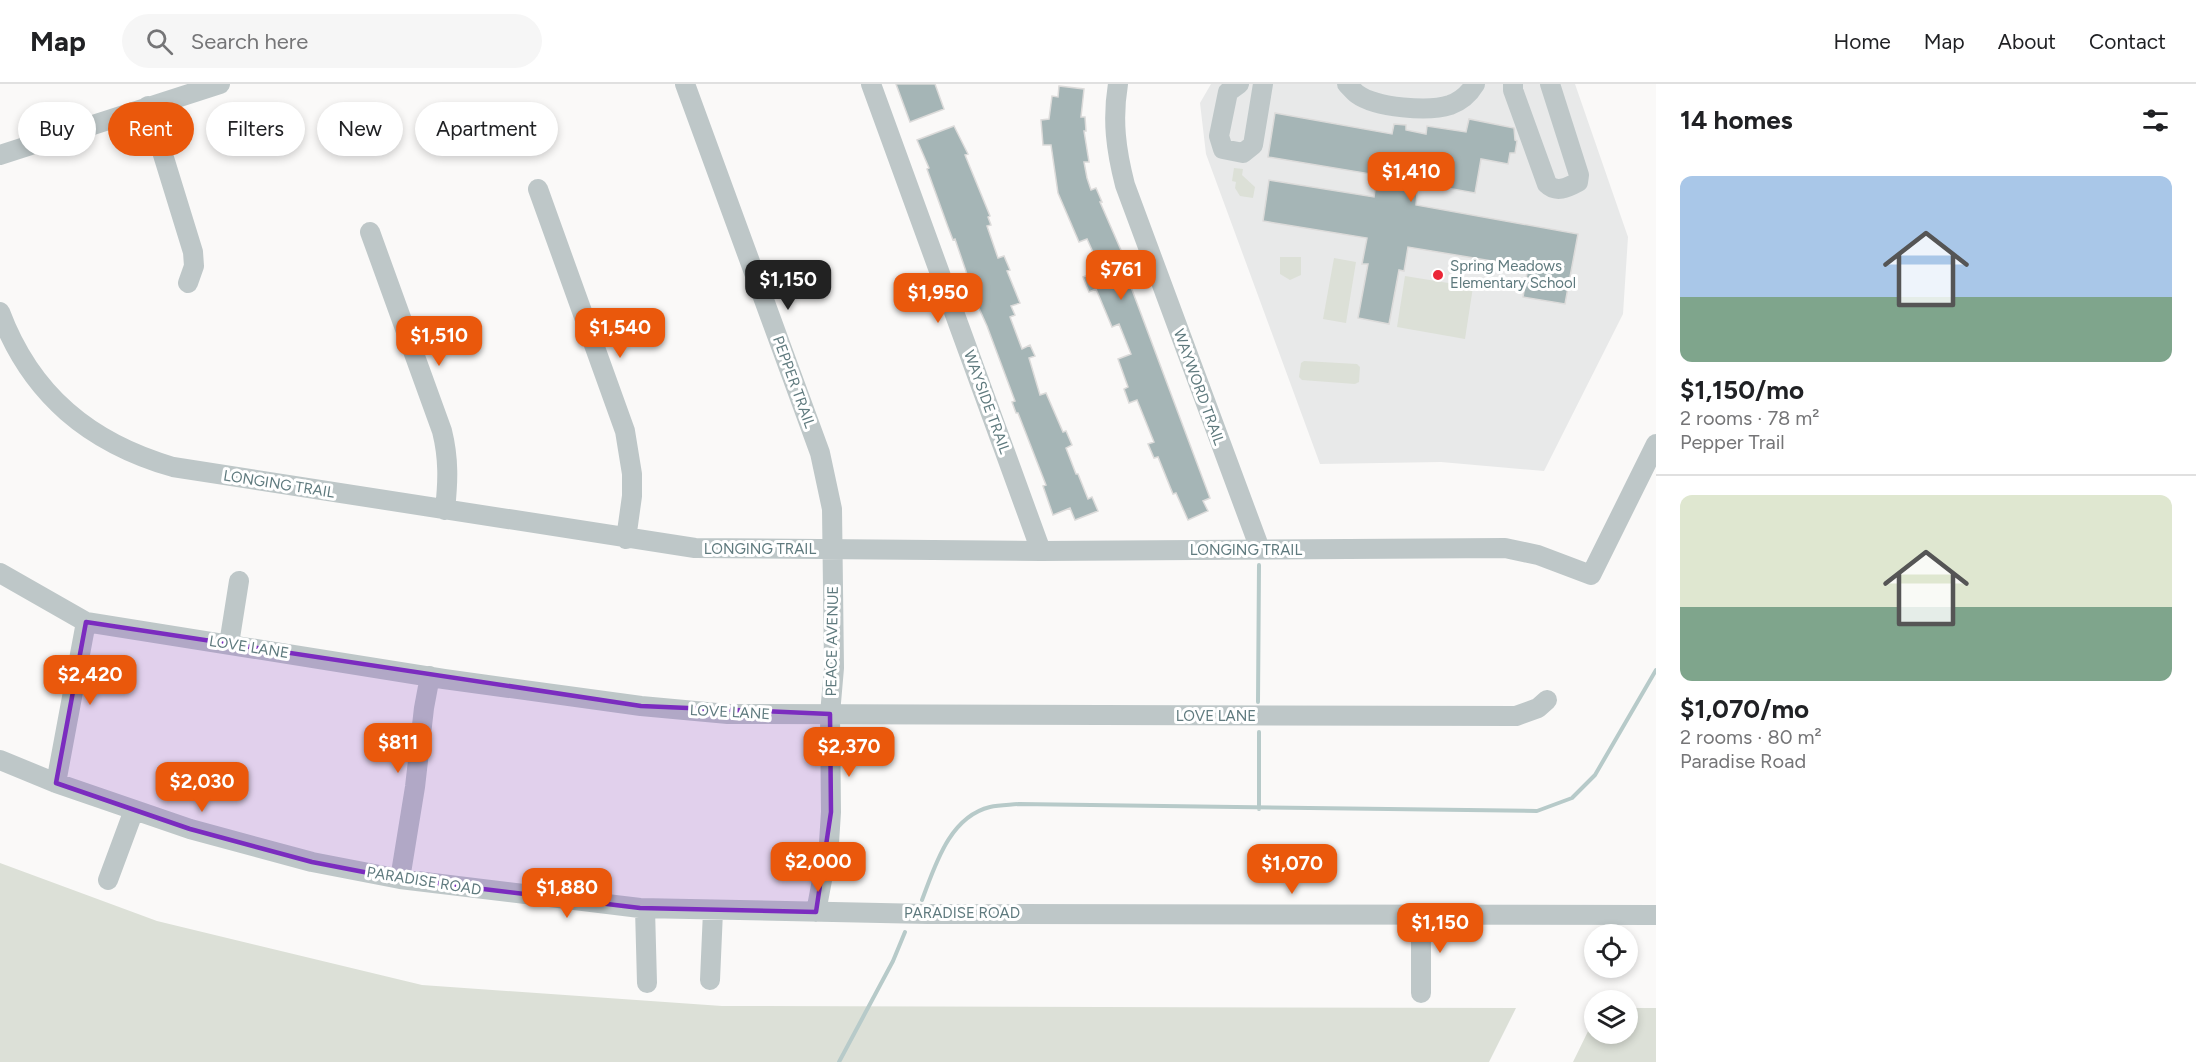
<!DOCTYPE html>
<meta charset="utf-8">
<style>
body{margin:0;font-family:Figtree,sans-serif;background:#f6f6f6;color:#202124;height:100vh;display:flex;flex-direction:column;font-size:22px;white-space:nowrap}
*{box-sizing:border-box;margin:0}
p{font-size:20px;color:#757577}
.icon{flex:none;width:33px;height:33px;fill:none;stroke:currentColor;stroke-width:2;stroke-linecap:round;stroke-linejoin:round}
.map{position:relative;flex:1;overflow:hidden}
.drawer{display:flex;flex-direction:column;background:#fff;width:540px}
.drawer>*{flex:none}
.guide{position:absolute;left:18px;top:18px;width:570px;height:54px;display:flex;gap:12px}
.tools{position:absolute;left:1584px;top:840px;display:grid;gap:12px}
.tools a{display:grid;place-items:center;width:54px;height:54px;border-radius:50%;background:#fff;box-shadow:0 3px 9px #0003;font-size:30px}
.price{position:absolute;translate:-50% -51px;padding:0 14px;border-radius:12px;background:#ea580c;color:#fff;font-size:20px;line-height:39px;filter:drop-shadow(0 2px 3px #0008)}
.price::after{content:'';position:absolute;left:50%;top:36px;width:18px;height:14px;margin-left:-9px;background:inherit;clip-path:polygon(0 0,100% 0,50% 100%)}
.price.active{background:#222;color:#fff}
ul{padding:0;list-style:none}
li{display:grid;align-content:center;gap:12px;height:318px;padding:0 24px}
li+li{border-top:2px solid #e0e0e0}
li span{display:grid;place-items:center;height:186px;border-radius:12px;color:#555}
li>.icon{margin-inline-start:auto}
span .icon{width:108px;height:108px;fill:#fffc;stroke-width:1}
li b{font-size:26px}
h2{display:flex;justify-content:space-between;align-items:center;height:72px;padding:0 24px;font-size:26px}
.tag{padding:0 21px;border-radius:27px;background:#fff;box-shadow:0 3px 9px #0003;font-size:21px;line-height:54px}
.tag.active{background:#ea580c;color:#fff}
header{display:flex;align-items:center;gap:36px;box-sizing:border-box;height:84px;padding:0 30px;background:#fff;border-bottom:2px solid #e0e0e0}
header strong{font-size:28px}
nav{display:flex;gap:33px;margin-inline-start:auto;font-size:21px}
.search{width:420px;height:54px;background:#f6f6f6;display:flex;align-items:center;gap:15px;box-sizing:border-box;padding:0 21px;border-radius:33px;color:#757577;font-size:22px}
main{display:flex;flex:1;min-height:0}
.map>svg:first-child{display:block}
.built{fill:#e8e9e9}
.green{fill:#dce0d7}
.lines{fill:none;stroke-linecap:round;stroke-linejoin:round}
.stream{stroke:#b7cac9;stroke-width:4}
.building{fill:#a5b5b6;stroke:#dcdbda;stroke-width:1.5}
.minor{stroke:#bec7c8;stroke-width:20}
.marked{fill:#7b2cbf;fill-opacity:0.2;stroke:#7b2cbf;stroke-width:4.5;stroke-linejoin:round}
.poi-dot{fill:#eb2637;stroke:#fff;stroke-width:2}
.labels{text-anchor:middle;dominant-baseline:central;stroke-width:6;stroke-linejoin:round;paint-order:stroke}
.poi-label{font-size:15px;fill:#5f7a7e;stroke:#fff;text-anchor:start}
.street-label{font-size:15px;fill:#5f7a7e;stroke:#fff}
</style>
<header>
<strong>Map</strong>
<div class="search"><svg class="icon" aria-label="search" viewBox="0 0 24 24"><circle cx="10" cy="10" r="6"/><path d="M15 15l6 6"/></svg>Search here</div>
<nav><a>Home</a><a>Map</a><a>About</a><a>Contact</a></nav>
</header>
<main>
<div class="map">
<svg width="1656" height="978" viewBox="0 0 1656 978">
<rect width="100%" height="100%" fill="#faf9f8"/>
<path class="built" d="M1211,0H1575L1628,153L1623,230L1544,387L1441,378L1320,380L1206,70L1200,19Z"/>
<path class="green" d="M1234,84L1243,85L1242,91L1255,103L1253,114L1240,112L1235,104L1236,98L1232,97Z
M1280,173H1301V191L1290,196L1280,190Z
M1334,174L1356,178L1346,239L1323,235Z
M1405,192L1473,203L1465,255L1397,243Z
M1304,277L1357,280L1360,283L1359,298L1355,300L1302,296L1299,293L1301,279Z
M0,779L157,837L422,901L722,922L1516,924L1489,978H0Z
M1628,924H1656V978H1573L1594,935V950H1628Z"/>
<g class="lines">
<path class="stream" d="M1258,618L1259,481
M1259,725V648
M922,816C935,782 949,733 990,723C999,721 1009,721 1019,720L1537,727L1572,714L1595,691L1656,586
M839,978L893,877L905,848"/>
</g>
<path class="building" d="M896,0H935L944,25L910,38Z
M1059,2L1084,5L1081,33H1085L1086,47H1084L1089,78H1084L1087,94L1091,106L1096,104L1102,118H1100L1124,173L1121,174L1133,202L1131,203L1210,414L1203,417L1208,427L1188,436L1176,409L1173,410L1158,373L1154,374L1148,360L1154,358L1137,316L1129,319L1124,305L1128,303L1118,275L1131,270L1119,240L1112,243L1096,205L1089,208L1083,193L1101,186L1087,155L1079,158L1058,109L1051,61H1043L1041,36L1049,35L1052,12L1058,13Z
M1275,29L1392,50L1394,40L1406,41V46L1426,50L1427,42L1466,48L1469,35L1514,44L1515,56L1517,57L1515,69H1510L1508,80L1481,75L1475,109L1418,99L1416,121L1578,150L1565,220L1523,213L1528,183L1408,163L1404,187L1399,186L1389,240L1358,234L1368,180H1362L1367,154L1263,137L1269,96L1374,113L1377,91L1268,73Z
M954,42L968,70L965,71L990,132L988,133L991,141L987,142L998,174L1004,172L1010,186L1007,187L1020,219L1011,222L1015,231L1010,233L1022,265L1030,261L1035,272L1029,274L1040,311L1046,309L1063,348L1066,347L1072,361L1066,364L1076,390H1078L1088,415L1092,413L1098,427L1075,436L1070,424L1053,431L1043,402L1046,401L1018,329H1016L1012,318L1015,317L987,242L968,200L970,199L955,155L953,156L948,143L927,85L929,84L917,56Z"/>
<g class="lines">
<path class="minor" d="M685,0L820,369L832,425L834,584L830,630L831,728L829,759L816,828
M871,0L1041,467
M1118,0C1112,36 1116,66 1125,101L1260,465
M1239,0L1228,8L1219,52L1223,65L1243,69L1253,61L1263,0
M1347,0C1350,3 1354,8 1357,10C1376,24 1429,28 1450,21C1461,17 1469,10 1475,0
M1513,0V6L1547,100C1556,109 1567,104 1578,98L1579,91L1550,0
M148,22L193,168L194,182L188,199
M0,71L220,0
M538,105L625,347L632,390V412L626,455
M370,148L442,347C449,375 448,398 445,426
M0,228C31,311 90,359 173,383L695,464L1041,467L1505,464L1538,471L1591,491L1656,360
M0,489L86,538L444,595L641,622L728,630L1516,632L1538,624L1547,616
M229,560L239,497
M0,676L56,699L190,745L312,778L400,795L640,824L928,830L1656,831
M56,699L86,538
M400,795L415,703L424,624L430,592
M108,796L134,726
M645,825L647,899
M710,896L713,827
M1421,909V830"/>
</g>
<path class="marked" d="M86,538L641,622L830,630L831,728L816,828L640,824L400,795L312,778L190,745L56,699Z"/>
<circle class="poi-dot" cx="1438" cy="191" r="6"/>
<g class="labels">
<g class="poi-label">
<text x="1450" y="182">Spring Meadows<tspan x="1450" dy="17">Elementary School</tspan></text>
</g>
<g class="street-label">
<text transform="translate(794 298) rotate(70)">PEPPER TRAIL</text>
<text transform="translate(1199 303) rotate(70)">WAYWORD TRAIL</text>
<text transform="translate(987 318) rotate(70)">WAYSIDE TRAIL</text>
<text transform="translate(279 400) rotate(9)">LONGING TRAIL</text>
<text x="760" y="465">LONGING TRAIL</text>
<text x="1246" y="466">LONGING TRAIL</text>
<text transform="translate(832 557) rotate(-89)">PEACE AVENUE</text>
<text transform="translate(249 563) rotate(9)">LOVE LANE</text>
<text transform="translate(730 628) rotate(3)">LOVE LANE</text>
<text x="1216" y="632">LOVE LANE</text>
<text transform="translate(424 797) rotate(9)">PARADISE ROAD</text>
<text x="962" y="829">PARADISE ROAD</text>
</g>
</g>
</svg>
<div class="tools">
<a><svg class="icon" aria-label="locate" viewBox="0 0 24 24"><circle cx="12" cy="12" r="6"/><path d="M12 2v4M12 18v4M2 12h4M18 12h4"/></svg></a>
<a><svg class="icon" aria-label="layers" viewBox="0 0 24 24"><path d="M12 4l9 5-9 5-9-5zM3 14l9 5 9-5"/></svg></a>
</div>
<b class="price" style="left:1411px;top:119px">$1,410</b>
<b class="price" style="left:1121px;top:217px">$761</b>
<b class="price active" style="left:788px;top:227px">$1,150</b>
<b class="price" style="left:938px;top:240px">$1,950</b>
<b class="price" style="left:620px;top:275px">$1,540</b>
<b class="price" style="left:439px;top:283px">$1,510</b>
<b class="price" style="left:90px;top:622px">$2,420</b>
<b class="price" style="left:398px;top:690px">$811</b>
<b class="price" style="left:849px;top:694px">$2,370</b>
<b class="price" style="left:202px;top:729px">$2,030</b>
<b class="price" style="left:818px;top:809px">$2,000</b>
<b class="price" style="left:1292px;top:811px">$1,070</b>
<b class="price" style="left:567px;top:835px">$1,880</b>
<b class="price" style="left:1440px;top:870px">$1,150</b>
<div class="guide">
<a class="tag">Buy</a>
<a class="tag active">Rent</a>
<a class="tag">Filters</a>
<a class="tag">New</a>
<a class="tag">Apartment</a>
</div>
</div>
<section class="drawer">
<h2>14 homes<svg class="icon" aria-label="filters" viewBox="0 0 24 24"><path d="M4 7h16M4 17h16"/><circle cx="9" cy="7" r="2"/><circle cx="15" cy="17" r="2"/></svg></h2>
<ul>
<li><span style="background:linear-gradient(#a9c7e8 65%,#7fa58c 0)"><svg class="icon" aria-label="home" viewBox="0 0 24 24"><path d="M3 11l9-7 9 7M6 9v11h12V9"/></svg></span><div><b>$1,150/mo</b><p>2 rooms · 78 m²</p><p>Pepper Trail</p></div></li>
<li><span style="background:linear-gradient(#dfe7d0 60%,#7fa58c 0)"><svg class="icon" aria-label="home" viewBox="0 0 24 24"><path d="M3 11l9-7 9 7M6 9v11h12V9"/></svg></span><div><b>$1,070/mo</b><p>2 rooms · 80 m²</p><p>Paradise Road</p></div></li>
</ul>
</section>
</main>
